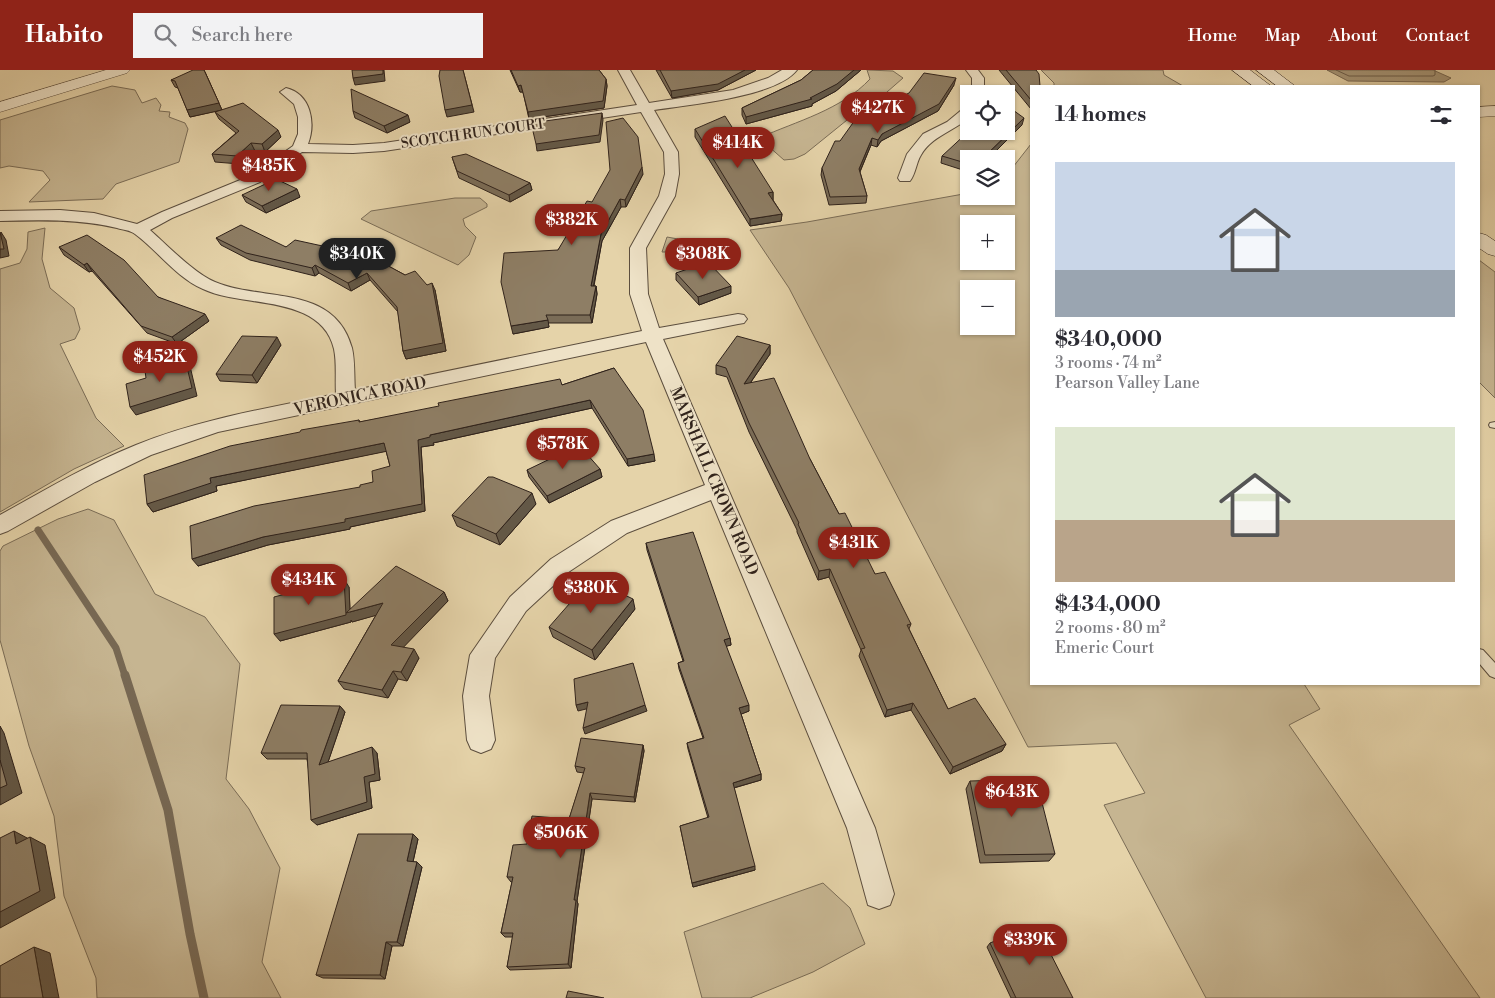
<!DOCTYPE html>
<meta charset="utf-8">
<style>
body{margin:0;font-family:"Libre Bodoni",serif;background:#f2f2f3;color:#2b2b33;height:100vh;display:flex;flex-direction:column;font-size:19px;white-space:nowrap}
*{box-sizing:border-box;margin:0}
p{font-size:16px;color:#7c7c81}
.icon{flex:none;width:28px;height:28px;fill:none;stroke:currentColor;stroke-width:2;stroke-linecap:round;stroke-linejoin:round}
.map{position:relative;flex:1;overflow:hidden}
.panel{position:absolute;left:1030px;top:15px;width:450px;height:600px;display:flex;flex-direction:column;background:#fff;border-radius:0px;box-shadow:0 1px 4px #0004}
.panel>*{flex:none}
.fabs{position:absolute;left:960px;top:15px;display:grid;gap:10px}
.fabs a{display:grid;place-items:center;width:55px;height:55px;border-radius:0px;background:#fff;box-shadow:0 1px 4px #0004;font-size:25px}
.price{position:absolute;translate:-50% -42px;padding:0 11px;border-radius:18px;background:#8f2418;color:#fff;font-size:16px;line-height:32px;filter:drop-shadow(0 1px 2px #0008)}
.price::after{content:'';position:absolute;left:50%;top:30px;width:15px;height:11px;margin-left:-8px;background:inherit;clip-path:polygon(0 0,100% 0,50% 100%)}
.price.selected{background:#222;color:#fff}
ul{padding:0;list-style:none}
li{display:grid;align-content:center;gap:10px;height:265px;padding:0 25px}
li span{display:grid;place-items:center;height:155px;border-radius:0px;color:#555}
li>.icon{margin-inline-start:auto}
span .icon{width:90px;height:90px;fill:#fffc;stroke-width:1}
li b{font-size:21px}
h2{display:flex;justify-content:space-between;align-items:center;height:60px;padding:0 25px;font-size:21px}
header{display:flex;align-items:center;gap:30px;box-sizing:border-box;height:70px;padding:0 25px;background:#8f2418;color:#fff}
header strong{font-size:24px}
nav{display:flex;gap:28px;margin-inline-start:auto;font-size:18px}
.search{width:350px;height:45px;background:#f2f2f3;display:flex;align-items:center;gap:12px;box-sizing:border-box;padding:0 18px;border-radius:0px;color:#7c7c81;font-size:19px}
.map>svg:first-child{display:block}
.green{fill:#c6b591;stroke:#7a6c56;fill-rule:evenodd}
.water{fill:#a79779;stroke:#776853}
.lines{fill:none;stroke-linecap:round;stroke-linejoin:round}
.shore{stroke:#6b5c4a;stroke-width:1}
.stream-far1{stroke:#776853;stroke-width:7}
.stream{stroke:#776853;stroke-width:9}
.service-casing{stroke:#5c4e3e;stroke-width:2}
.minor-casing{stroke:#5c4e3e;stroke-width:2}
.tertiary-casing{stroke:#5c4e3e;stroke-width:1}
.secondary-casing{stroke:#2f221b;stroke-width:1}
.service{fill:#eee2c7;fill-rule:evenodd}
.minor{fill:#eee2c7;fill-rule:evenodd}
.tertiary{fill:#eee2c7;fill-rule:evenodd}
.secondary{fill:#eee2c7;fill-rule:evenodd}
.wall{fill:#7a6c57;stroke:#2f221b}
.shaded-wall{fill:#635847;stroke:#2f221b}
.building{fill:#8e7e65;stroke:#2f221b}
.labels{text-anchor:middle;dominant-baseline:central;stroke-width:4;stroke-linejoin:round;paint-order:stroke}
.far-street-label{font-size:14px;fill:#2f221b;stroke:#eee2c7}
.street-label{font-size:16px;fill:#2f221b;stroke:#eee2c7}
</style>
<header>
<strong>Habito</strong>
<div class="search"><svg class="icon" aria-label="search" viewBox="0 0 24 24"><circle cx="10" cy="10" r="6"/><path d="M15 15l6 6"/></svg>Search here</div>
<nav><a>Home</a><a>Map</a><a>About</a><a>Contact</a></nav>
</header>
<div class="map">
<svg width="1495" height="928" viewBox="0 0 1495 928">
<rect width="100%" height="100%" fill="#e5d3a9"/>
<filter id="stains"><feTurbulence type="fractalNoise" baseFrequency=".004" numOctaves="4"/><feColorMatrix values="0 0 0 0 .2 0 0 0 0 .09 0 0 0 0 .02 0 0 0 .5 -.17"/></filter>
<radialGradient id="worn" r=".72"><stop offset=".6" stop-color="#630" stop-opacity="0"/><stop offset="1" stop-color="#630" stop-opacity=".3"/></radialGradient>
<path class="green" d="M867,0L893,1L903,8L871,36L852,46L805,84L794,89L784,90L759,68C797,51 841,40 870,9Z
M1041,0H1163L1164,5L1183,16H1054V13Z
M112,16L135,20L142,33L156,28L161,35L159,41L170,42L169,47L185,53L188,59L179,92L116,114L103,129L29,132L50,110L43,101L9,96L0,98V50Z
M1031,74V614H1304L1320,639L1289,655L1480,928H1206L1104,735L1145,723L1116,673L1028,677L789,218L750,160L807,152L969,123V126H1006V106ZM969,154H1006V191H969ZM969,219H1006V256H969Z
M455,128H480L487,134V137L463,149L465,156L476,167L469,185L458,195L361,149L371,141Z
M45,158L42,189L50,218L74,238L80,259L75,269L60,274L96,348L124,376L74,399L0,442V199L20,193L27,179L28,162Z
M667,167L678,169L683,175L674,182H662Z
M1479,190L1495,202V328L1479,312Z
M88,439L114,450L155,524L205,547L240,594L226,709L249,739L280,798L262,892L281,928H97L96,908L64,826L54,746L29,676L0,570V481L3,476L58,449Z
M823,813L850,838L865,874L813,902L750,928H702L684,862Z"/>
<path class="water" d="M1327,0H1433L1451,8L1444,12L1348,11Z"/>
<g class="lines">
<path class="shore" d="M1336,0L1349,6H1433L1435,5V0"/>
<path class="stream-far1" d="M38,460L116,578L125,606"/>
<path class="stream" d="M125,605L168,740L190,864L204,928"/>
<g class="service-casing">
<path id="service" d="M1495,352V358L1490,357L1489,355L1490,353Z
M1479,579L1483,580L1495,593V608L1490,606L1479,593Z"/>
</g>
<g class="minor-casing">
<path id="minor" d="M618,0H630L649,33L733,20L768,8L782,0H797C776,27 688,35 654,40L678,82L679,104L675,126L646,178L648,224L659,258L738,244L744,245L747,249L744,253L738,254L663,269L875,758L894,824L890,835L879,839L868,835L847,758L711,430L627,463L567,503L526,541L495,588L489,626L495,670L491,679L481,683L471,679L467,670L463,626L470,585L510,527L551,489L611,451L705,415L646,272L218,362L151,385L95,412L8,461L0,464V445C45,420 89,394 136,375C200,349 269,338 336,324C335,310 337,293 334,279C321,224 243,238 203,219C177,208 158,181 135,164C130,160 123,160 117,158C78,149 40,150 0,151V141L60,140L94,143L137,154L162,142L250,106L293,76L298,64V47L294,34L280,22L286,18C311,24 316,53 308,74L353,75L384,73L637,35ZM641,42L664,82L665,104L659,126L630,178V224L642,261L355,320C354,307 355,291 352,278C334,213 262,232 215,212C195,204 167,175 150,160L172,148L260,112L302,82L353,83L384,81Z
M966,0H978L984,8V24H972V8Z
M969,37V48C953,61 931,67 921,85C916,93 916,103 910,111H900L898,108L907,84L923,64L947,52L964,38Z"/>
</g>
<g class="tertiary-casing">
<path id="tertiary" d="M106,0H130L127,3L0,42V32Z
M1495,36V46L1479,47V37Z"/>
</g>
<g class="secondary-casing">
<path id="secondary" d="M1232,0H1250L1271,16H1253Z
M1256,0H1274L1295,16H1277Z
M1479,163L1486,165L1495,171V186L1488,184L1479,178Z"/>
</g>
<use href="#service" class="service"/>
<use href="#minor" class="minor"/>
<use href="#tertiary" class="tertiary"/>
<use href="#secondary" class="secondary"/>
</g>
<path class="wall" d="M204,0L222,40L281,67L265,82L255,81L240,94L215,92L212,84L236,63L219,49L215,42L221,40L190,47L178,18L175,17L171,10Z
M510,0H599L606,9L607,16L604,38L529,49L523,22H520Z
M656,0H756L718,20L672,28Z
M813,0H861L836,21L812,34V36L746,54L742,45V38L801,10Z
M999,0H1036L1031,16V39Z
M954,15L938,41L881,71L877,77L871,75L860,102L867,126L866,133L829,135L821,105L822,98L840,71Z
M353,41L410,52L387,63L355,48Z
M1022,55L969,89V102L941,93L942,86Z
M695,59L773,122V130L782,144L781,151L750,156L695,67Z
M452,87L530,113L532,120L510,132L459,108Z
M643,104L626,137H621L602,171L594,216H596L597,224L592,253H548L549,257L513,264L558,180L592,132Z
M242,125L300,127L266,143L246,132Z
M216,168L286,177L347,181L342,171L405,205L427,215L435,220L446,281L406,289L403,281L398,242L370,210L351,221L319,203L315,206L250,190L221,175Z
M59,177L158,227L209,251L177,274L147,263L92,201L89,202L64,185Z
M676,203L731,223L699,235L676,210Z
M281,275L257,313L220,311L216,304Z
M770,275V284L751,312L810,389L839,444L875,504L911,554L909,559L948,639L1006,674L1002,681L950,704L911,640L885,647L859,586L861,580L829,507L818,510L797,462V460L749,362L727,307L716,304V295Z
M614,298L655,391L628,396L592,338L433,373L434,375L421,377L425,441L350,457V459L268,475L198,496L360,417L373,412L390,396L386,381L216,416L217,421L153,442L147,434L359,350L360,352L562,315Z
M600,399L602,407L549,433L529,407L527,400Z
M536,434L500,475L457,456L452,445Z
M646,473L730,568L731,575L726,576L749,641L741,644L761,704V710L734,718L755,800L693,817L680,756L708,748L688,679L687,673L703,668L679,599L678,593L683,591L647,480Z
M349,517L350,539L444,522L448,531L403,577L419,588L407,611L398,609L388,628L344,619L338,611L376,545L352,552L351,550V552L280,571Z
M635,539L595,590L553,567L549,557Z
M340,636L345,642L328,692L377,683L380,710L369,712L372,738L317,755L307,689H267L261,683Z
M643,675L644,681L635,732L592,729L577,831L578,834L571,898L510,900L507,897L513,867H505L501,863L512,812H511L507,807L527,774L569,749L584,703L577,702L575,696Z
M970,711L1055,784L1049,791L980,793L966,719Z
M413,764L418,769L413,792H417L422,797L403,876H392L385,909L323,908L316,905Z
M990,873L1073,928H1011L987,877Z"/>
<path class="shaded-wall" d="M383,0H384L385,11L355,15L353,8Z
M463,0L474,42L447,47L445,40Z
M745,0H756L718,20L672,28L671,21Z
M854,0H861L836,21L812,34V36L746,54V47Z
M205,2L222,40L190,47L187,40Z
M956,8L954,15L938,41L881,71L877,77L878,70L882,64Z
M606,9L607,16L604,38L529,49L528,42Z
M521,15L523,22H520L518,16Z
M602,43L603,50L600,72L537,81L536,74Z
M408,45L410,52L387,63L384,56Z
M1024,48L1022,55L988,89H982Z
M278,60L281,67L265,82L262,74Z
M872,68L871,75L858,106L859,99Z
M251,73L255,81L240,94L237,86Z
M642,97L643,104L626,137L625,130Z
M530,113L532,120L510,132L509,125Z
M297,119L300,127L266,143L262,136Z
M773,122V130H768V123Z
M620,129L621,137L602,171L592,224L591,216L601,164Z
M782,144L781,151L750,156V149Z
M1,162L6,170L9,186L0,188Z
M87,193L92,201L89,202L84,195Z
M315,195L319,203L315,206L312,198Z
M367,203L370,210L351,221L348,213Z
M432,213L435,220L446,281L406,289L403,281Z
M596,216L597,224L592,253L590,245Z
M731,216V223L699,235L698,227Z
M205,244L209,251L177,274L172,267Z
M548,250L549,257L513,264L511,256Z
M277,267L281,275L257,313L252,305Z
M770,275V284L744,322V314Z
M185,289L190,296L197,326L136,345L130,337Z
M590,330L592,338L433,373L434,375L421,377L425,441L350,457V459L268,475L198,496L192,489L263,467L345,449L418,370L430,365Z
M384,373L388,381L216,416L217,421L153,442L147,434L210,408Z
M654,384L655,391L628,396L627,389Z
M600,399L602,407L549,433L547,426Z
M532,423L536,434L500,475L496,464Z
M830,499L829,507L818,510L819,501Z
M344,509L349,517L350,542L383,533L388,542L352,552L351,550V552L280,571L274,564Z
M444,522L448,531L397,584L391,575Z
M633,529L635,539L595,590L592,580Z
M730,568L731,575L724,577V570Z
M414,579L419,588L407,611L401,602Z
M393,601L398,609L388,628L382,620Z
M588,632L590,638L578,641L576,635Z
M913,633L911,640L885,647L887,640Z
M645,635L647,641L585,664L583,658Z
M749,635V641L739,645V638Z
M340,636L345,642L325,701L319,695Z
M0,656L4,663L22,723L0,735Z
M1006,674L1002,681L950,704L953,697Z
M643,675L644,681L635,732L634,727Z
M372,677L377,683L380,710L369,712L372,738L317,755L311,750Z
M761,704V710L733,718V713Z
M590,723L592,729L577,831L578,834L571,898L568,894L574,830Z
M14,761L29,769L16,774Z
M413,764L418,769L412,796L407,791Z
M30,767L45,775L55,828L0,858V842Z
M417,792L422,797L403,876L397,872Z
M755,796V800L693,817L692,813Z
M386,872L392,876L385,909L380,905Z
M34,877L50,883L59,928H43Z"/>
<path class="building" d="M193,0H204L219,33L187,40L175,11L171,10Z
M352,0H383V4L353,8Z
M440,0H463L472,35L445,40L439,6Z
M511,0H599L606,9L603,31L528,42L521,15L518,16Z
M660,0H745L718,14L671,21Z
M813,0H854L837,14L810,28L812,29L746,47L742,38L801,10Z
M1006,0H1036L1039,4L1040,16H1031V30Z
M924,3L956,8L939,34L882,64L878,70L872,68L859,99L867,126L830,127L822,98L835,71H840L855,50L909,23Z
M351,19L408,45L384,56L353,41Z
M243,33L278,60L262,74L251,73L237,86L212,84L239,61L215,42Z
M1006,35L1024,48L982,89H969V94L942,86L969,61H1006Z
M602,43L599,65L536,74L531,53Z
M725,46L773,122L768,123L782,144L750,149L695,59Z
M623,48L638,67L642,97L625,130L620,129L601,164L591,216H596L590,245H546L548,250L511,256L501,212L504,183L558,180L587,131L592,132L610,100L606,52Z
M466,84L530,113L509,125L457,101L452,87Z
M276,109L297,119L262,136L242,125Z
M241,155L286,177L295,170L350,182L342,171L405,205L415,201L427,215L432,213L443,273L403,281L397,237L367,203L348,213L315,195L312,198L246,183L216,168Z
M0,162L4,179H0Z
M87,165L124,190L158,227L205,244L172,267L141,256L87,193L84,195L59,177Z
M708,192L731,216L698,227L676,203Z
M242,266L277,267L252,305L216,304Z
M737,266L770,275L744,314L774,308L810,389L839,444L845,443L875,504L885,502L911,554L907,555L948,639L975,628L1006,674L953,697L913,633L887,640L861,579L865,578L830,499L819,501L798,454L799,453L749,353L726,298L716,295Z
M185,289L192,318L130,337L126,314L146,308L145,301Z
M614,298L643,340L654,384L627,389L590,330L430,365V367L418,370L422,434L345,449V452L263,467L192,489L190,456L254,436L360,417V415L373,412L372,401L390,396L384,373L210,408L211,413L147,434L144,405L230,376L300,362L301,360L359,350V352L439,336L438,333L560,309L562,315Z
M579,375L600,399L547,426L527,400Z
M488,407H493L532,423L496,464L452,445Z
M693,462L730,568L724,570L749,635L739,638L761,704L733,713L755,796L692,813L680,756L709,747L687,673L704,668L678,593L684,591L646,473Z
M396,496L444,522L391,575L414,579L401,602L393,601L382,620L338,611L383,533L346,543Z
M344,509L346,545L274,564V527Z
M591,509L633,529L592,580L549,557Z
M633,593L645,635L583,658L588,632L576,635L574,609Z
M281,635L340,636L319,695L372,677L375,704L364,707L367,732L311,750L307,683H261Z
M581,668L643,675L634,727L590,723L574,830H576L568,894L507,897L513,863H501L513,807H507L513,775L527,774L532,746L569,749L585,698L575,696Z
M0,690L7,715L0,718Z
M1036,709L1055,784L985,785L970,711Z
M14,761L16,774L30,767L40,821L0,842V768Z
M358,764H413L407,791L417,792L397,872H386L380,905H316Z
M1036,855L1073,928H1016L990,873Z
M34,877L43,928H0V896Z
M568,921L604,928H566Z"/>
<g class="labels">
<g class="far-street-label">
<text transform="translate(473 64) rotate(-8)">SCOTCH RUN COURT</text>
</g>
<g class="street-label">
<text transform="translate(360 326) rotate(-12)">VERONICA ROAD</text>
<text transform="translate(714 411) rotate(67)">MARSHALL CROWN ROAD</text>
</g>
</g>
<rect width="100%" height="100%" filter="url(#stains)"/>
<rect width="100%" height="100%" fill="url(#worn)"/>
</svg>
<div class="fabs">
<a><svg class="icon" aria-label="locate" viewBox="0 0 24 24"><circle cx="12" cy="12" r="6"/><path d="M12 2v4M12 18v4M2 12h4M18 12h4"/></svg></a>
<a><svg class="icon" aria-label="layers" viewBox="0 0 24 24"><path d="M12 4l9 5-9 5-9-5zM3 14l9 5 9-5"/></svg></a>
<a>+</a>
<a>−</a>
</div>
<b class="price" style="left:878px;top:64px">$427K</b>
<b class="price" style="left:738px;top:99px">$414K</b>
<b class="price" style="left:269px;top:122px">$485K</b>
<b class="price" style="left:572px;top:176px">$382K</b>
<b class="price selected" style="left:357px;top:210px">$340K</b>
<b class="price" style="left:703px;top:210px">$308K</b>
<b class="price" style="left:160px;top:313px">$452K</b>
<b class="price" style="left:563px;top:400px">$578K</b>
<b class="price" style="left:854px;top:499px">$431K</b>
<b class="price" style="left:309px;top:536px">$434K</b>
<b class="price" style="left:591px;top:544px">$380K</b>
<b class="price" style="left:1012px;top:748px">$643K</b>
<b class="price" style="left:561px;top:789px">$506K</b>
<b class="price" style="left:1030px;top:896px">$339K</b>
<section class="panel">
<h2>14 homes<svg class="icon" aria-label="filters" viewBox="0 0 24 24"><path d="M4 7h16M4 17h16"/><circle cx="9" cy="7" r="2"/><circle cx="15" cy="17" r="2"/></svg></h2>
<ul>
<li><span style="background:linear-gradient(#c9d6e8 70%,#9aa5b1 0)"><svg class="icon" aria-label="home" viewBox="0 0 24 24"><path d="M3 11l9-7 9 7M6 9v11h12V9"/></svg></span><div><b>$340,000</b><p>3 rooms · 74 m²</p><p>Pearson Valley Lane</p></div></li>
<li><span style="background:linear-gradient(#dfe7d0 60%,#b9a48a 0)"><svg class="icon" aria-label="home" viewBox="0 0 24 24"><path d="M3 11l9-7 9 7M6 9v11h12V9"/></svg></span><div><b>$434,000</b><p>2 rooms · 80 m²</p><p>Emeric Court</p></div></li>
</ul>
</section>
</div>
